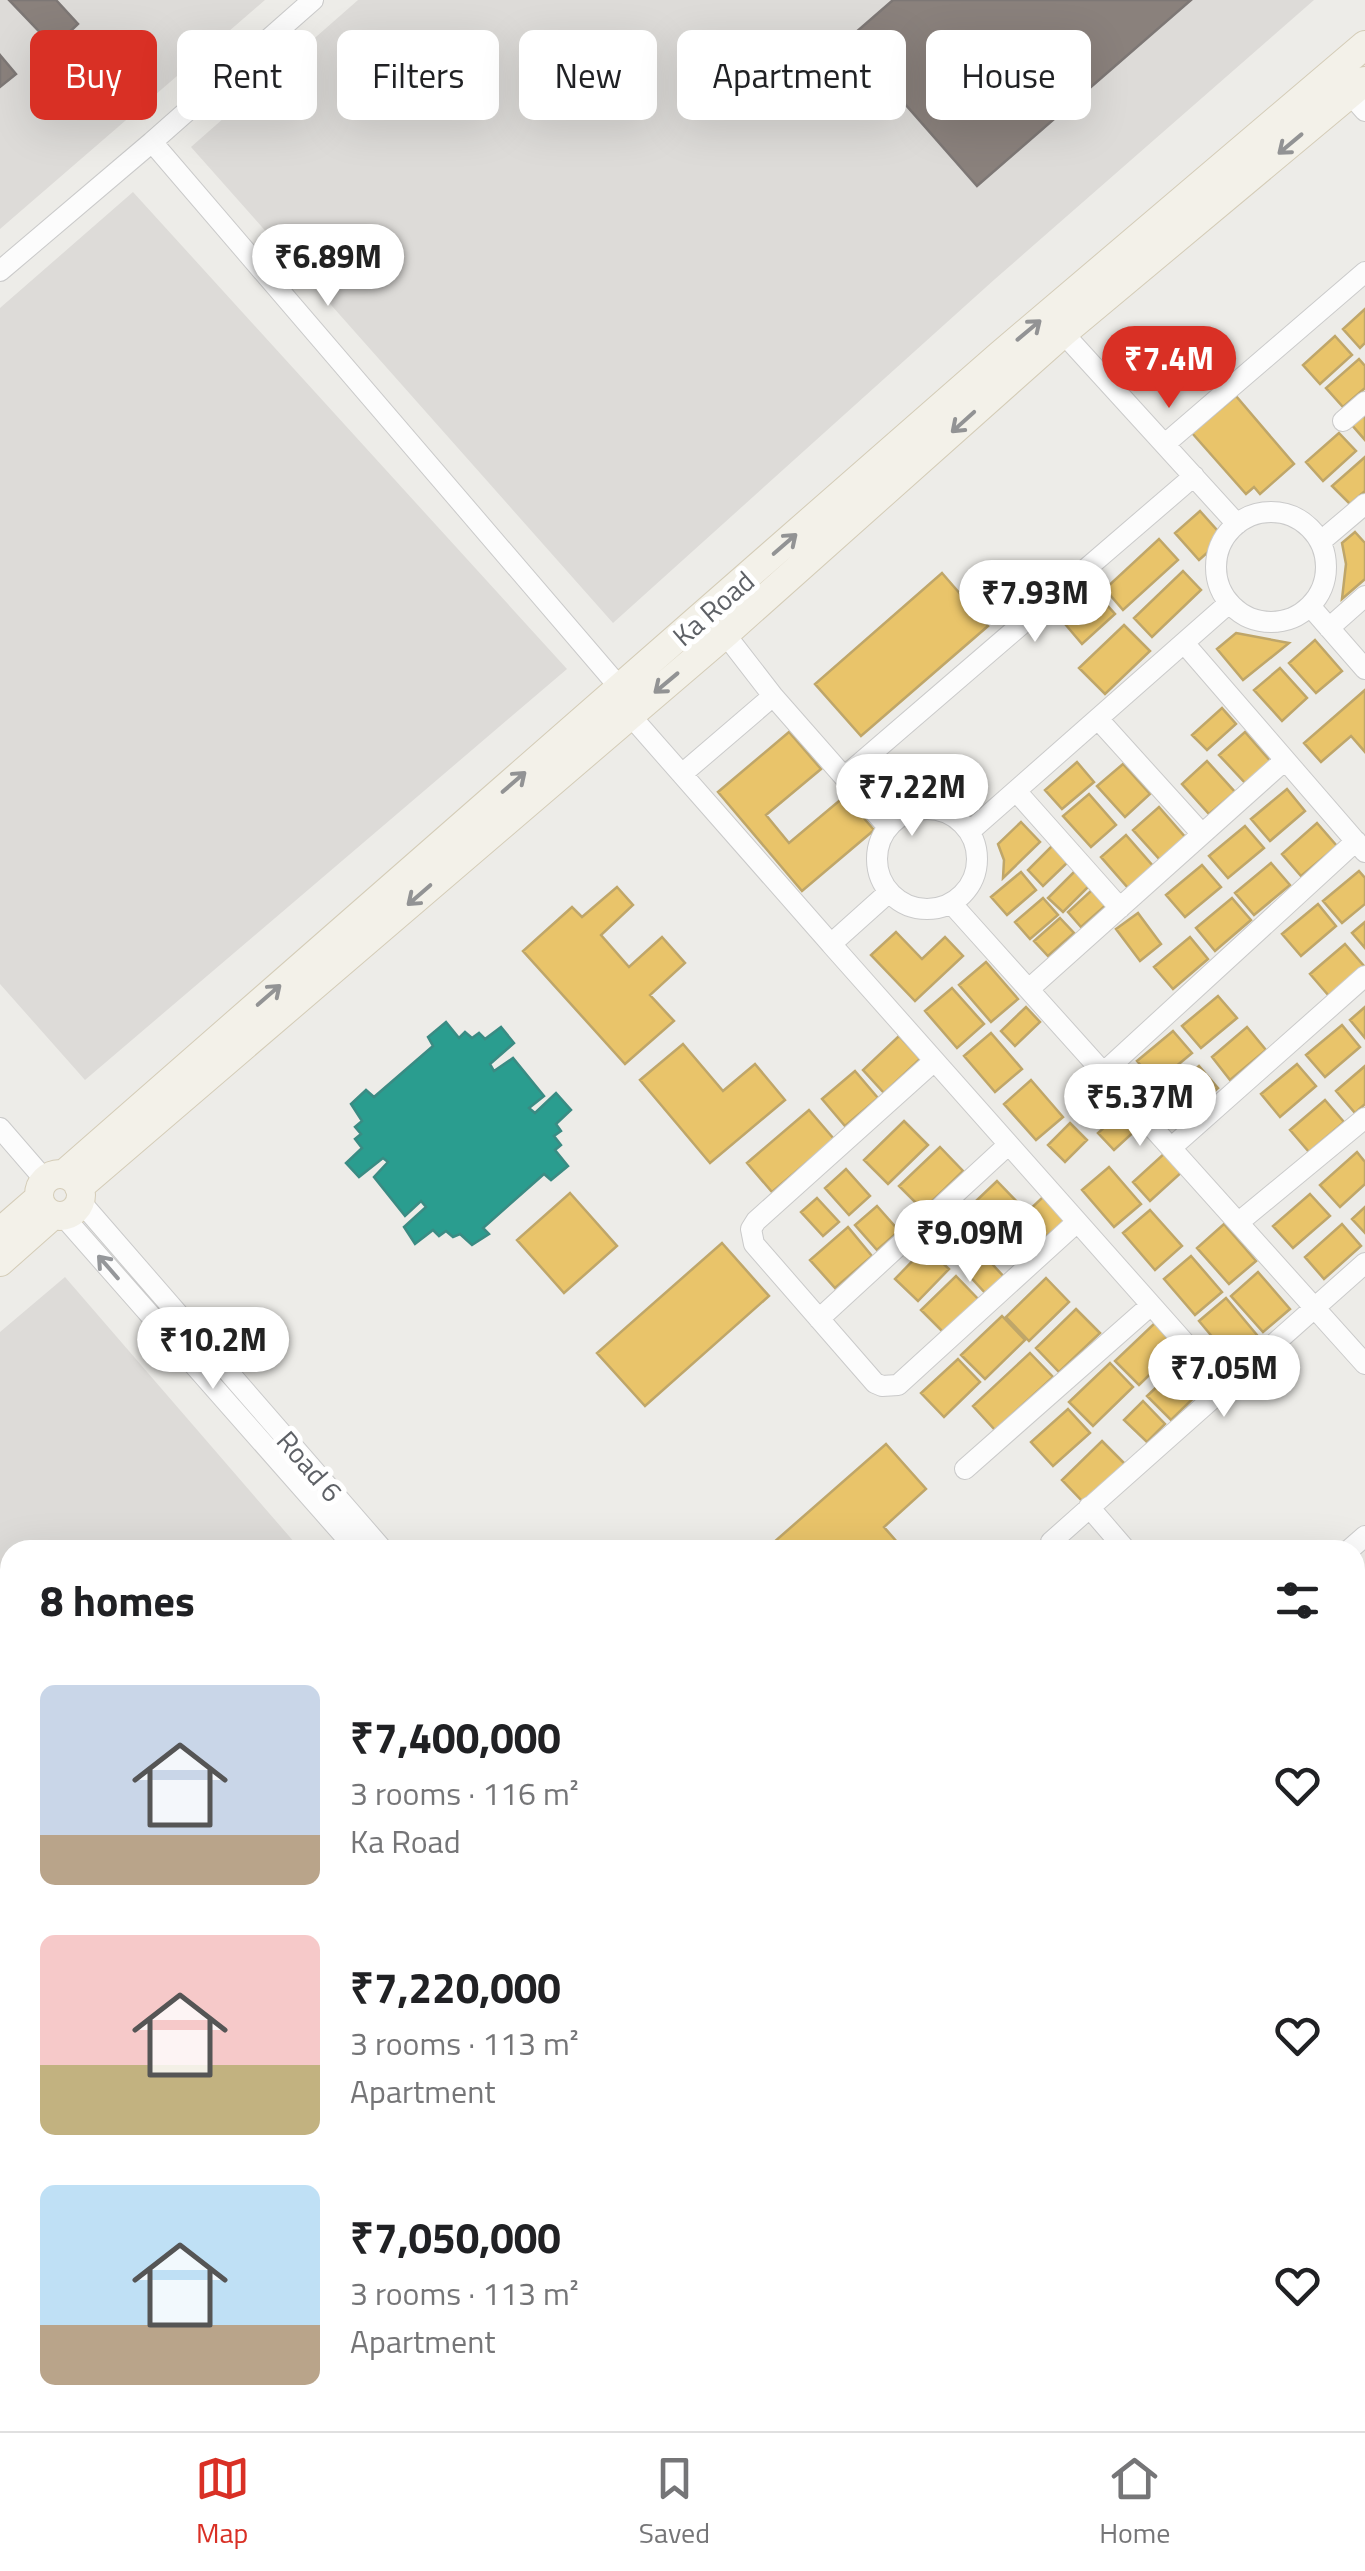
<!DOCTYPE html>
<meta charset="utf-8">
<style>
body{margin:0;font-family:"Titillium Web",sans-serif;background:#f2f2f2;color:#202124;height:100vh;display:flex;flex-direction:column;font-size:38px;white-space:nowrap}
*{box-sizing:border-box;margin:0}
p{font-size:32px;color:#757577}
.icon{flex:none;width:55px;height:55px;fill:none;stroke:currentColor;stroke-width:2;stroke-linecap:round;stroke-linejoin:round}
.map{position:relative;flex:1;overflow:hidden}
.details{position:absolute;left:0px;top:1540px;width:1365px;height:892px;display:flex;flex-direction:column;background:#fff;border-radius:30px 30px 0 0;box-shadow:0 10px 40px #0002}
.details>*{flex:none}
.hud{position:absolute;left:30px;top:30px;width:1305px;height:90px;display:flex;gap:20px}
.price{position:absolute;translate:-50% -85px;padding:0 22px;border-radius:35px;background:#fff;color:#222;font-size:32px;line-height:65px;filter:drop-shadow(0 2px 5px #0008)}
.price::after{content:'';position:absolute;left:50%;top:60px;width:30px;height:22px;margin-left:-15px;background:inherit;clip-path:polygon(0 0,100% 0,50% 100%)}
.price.active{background:#d93025;color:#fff}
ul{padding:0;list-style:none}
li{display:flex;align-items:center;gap:30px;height:250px;padding:0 40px}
li span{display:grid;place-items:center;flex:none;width:280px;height:200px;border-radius:15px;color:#555}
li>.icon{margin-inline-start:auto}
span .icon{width:120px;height:120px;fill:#fffc;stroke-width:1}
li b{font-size:42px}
h2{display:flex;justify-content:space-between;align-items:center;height:120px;padding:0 40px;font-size:42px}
.chip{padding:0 35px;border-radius:15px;background:#fff;box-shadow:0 10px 40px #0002;font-size:35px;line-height:90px}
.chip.active{background:#d93025;color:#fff}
.tab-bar{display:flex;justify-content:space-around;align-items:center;height:140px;border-top:2px solid #e0e0e0;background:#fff;font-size:28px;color:#757577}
.tab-bar a{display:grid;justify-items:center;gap:5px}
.tab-bar .active{color:#d93025}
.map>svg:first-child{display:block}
.industrial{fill:#dddbd8}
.homes{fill:#e9c46a;stroke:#bfa669;stroke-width:2.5}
.schools{fill:#2a9d8f;stroke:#3a8b83;stroke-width:2.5}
.industry{fill:#8a817c;stroke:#7d7775;stroke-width:2.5}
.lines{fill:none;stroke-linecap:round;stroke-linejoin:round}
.minor-casing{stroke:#cacaca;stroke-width:22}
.major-casing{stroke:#d4ccb7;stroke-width:30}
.minor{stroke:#fcfcfc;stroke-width:20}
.major{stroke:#f3f1e9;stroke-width:28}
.rail{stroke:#e3e3e3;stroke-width:6;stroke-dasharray:2.5 12;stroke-linecap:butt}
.oneway{stroke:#929394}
.oneway2{stroke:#95979a}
.labels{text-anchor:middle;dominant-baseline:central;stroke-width:10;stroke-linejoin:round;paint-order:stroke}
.street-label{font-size:28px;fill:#5e6166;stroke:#fff}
</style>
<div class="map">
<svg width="1365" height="2431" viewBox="0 0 1365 2431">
<rect width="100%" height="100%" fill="#edece8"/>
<path class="industrial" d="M0,0H265L0,229Z
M358,0H1314L995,279L613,623L191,147Z
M133,192L567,669L85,1080L0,984V308Z
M65,1277L301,1550H10V2422L365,2423L354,2431H0V1332Z"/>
<path class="homes" d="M1365,309V343L1360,348L1343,329Z
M1335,336L1352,355L1320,384L1303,365Z
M1359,359L1365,366V388L1343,407L1326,388Z
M1236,396L1294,464L1260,494L1254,487L1246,494L1192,433Z
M1365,411V440L1351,424Z
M1339,433L1356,451L1323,481L1306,462Z
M1365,457V491L1350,504L1332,486Z
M1200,511L1224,538L1199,560L1175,533Z
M1355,532L1365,543V579L1342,599L1346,564L1342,543Z
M1159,539L1178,560L1123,610L1105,589Z
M1183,571L1201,590L1152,637L1134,618Z
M942,573L988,626L861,736L815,684Z
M1098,595L1115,614L1082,644L1065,624Z
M1124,625L1150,651L1105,694L1079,668Z
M1236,633L1289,643L1243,680L1217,649Z
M1315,640L1342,671L1316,693L1289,663Z
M1280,668L1307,698L1282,721L1254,690Z
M1365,690V752L1351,736L1321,762L1304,743Z
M1222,708L1236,724L1207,750L1192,735Z
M789,732L821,769L766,815L789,843L845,796L874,830L802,891L718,792Z
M1245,732L1272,763L1247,785L1219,755Z
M1207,761L1235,792L1209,814L1182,784Z
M1077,762L1094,782L1062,809L1045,790Z
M1123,764L1150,794L1125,817L1097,786Z
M1287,789L1305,811L1270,841L1251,819Z
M1089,794L1116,825L1091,847L1063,816Z
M1159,807L1186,838L1161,861L1133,830Z
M1021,822L1040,842L1003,878L1004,860L998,844Z
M1317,823L1337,846L1301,876L1282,854Z
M1245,826L1264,848L1228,878L1209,856Z
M1126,835L1153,866L1128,888L1101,857Z
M1053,845L1069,861L1043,886L1028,870Z
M1271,863L1290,885L1254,915L1235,893Z
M1202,865L1221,887L1185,917L1166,895Z
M1075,871L1090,885L1063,912L1048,898Z
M1359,871L1365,878V904L1342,923L1323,901Z
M1021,872L1036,890L1007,915L991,897Z
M617,887L633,905L601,935L629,967L662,937L685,963L650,995L674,1021L625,1064L523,951L572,907L582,917Z
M1092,890L1106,905L1081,927L1068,912Z
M1043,898L1058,915L1030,939L1015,922Z
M1232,898L1251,920L1215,951L1196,928Z
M1318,904L1336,926L1301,956L1282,934Z
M1138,913L1161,944L1140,961L1116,929Z
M1060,918L1074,933L1048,956L1034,941Z
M1365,922V948L1352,933Z
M896,932L922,959L945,937L963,956L915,1001L871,955Z
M1190,937L1208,959L1173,989L1154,967Z
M1345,944L1364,966L1329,996L1310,974Z
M986,962L1018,999L991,1022L959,985Z
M952,988L984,1024L957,1048L925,1011Z
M1218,996L1237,1018L1201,1048L1182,1026Z
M1026,1007L1040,1022L1015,1046L1001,1031Z
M1365,1007V1038L1350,1020Z
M1342,1025L1360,1047L1325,1077L1306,1055Z
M1247,1027L1266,1050L1230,1080L1212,1057Z
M1173,1031L1192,1053L1156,1083L1137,1061Z
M991,1033L1022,1069L995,1092L964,1056Z
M899,1036L920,1059L884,1093L863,1070Z
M683,1044L723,1091L755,1064L785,1100L710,1163L640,1080Z
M1297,1064L1316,1086L1280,1117L1261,1094Z
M1199,1066L1218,1088L1182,1118L1163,1096Z
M1365,1066V1104L1355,1113L1336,1091Z
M855,1071L878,1098L845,1126L822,1099Z
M1031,1080L1063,1117L1036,1140L1004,1104Z
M1325,1100L1344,1122L1309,1152L1290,1130Z
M809,1110L834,1139L772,1192L747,1163Z
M1122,1111L1138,1128L1114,1150L1098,1133Z
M904,1121L928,1145L888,1184L864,1160Z
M1070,1123L1087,1140L1065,1162L1048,1145Z
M940,1147L963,1171L923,1210L899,1186Z
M1166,1152L1183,1171L1150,1201L1133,1182Z
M1357,1152L1365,1162V1184L1340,1207L1320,1185Z
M1109,1167L1141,1204L1114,1227L1082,1190Z
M846,1169L870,1196L849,1215L825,1188Z
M997,1181L1020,1205L980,1244L956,1220Z
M570,1193L617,1246L564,1293L517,1240Z
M1310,1194L1330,1216L1293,1248L1273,1226Z
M1043,1197L1066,1222L1031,1253L1009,1229Z
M817,1198L839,1222L823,1236L801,1212Z
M877,1206L899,1231L877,1250L855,1225Z
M1365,1207V1233L1352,1219Z
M1150,1210L1182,1246L1155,1270L1123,1233Z
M953,1218L978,1246L959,1263L938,1240L948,1231L944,1226Z
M1224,1224L1256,1261L1229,1284L1197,1248Z
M1342,1224L1361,1246L1324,1279L1305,1257Z
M848,1227L872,1256L835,1288L810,1260Z
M722,1243L769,1296L645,1406L597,1353Z
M926,1247L949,1269L918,1301L895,1279Z
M983,1254L1005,1278L987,1295L965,1271Z
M1191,1256L1222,1292L1195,1315L1164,1279Z
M1258,1272L1290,1309L1263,1332L1231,1296Z
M956,1276L979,1300L944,1333L921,1310Z
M1046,1278L1069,1302L1029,1341L1006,1317Z
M1226,1298L1257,1335L1230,1358L1199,1321Z
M1076,1309L1100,1333L1059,1372L1036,1348Z
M1002,1316L1025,1340L985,1379L961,1355Z
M1156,1322L1179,1346L1139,1385L1115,1361Z
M1030,1353L1053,1377L995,1430L973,1406Z
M1188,1357L1211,1381L1171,1420L1147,1396Z
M958,1359L980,1382L944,1417L921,1393Z
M1110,1363L1133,1387L1093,1426L1069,1402Z
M1143,1401L1165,1424L1147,1442L1124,1420Z
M1068,1409L1090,1433L1053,1466L1031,1442Z
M1102,1441L1126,1465L1085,1504L1062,1480Z
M886,1444L926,1489L884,1527L904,1550H765Z
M1359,1916L1365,1923V1963L1355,1952V1920Z
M1365,2010V2033L1355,2023Z
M1355,2180L1365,2191V2209L1355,2217Z
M825,2422H832L840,2431H815Z
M833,2422H861L866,2429L841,2431Z
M902,2422H917L925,2431H897L895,2429Z
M948,2422H985L975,2431H956Z
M991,2422H1022L1012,2431H998Z"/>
<path class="schools" d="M446,1022L459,1038L465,1032L472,1038L479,1033L485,1039L501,1027L514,1043L490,1064L494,1071L513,1058L544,1096L529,1108L535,1113L556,1093L571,1110L556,1124L561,1131L554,1136L561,1145L555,1150L568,1166L551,1180L544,1174L483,1228L489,1234L472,1245L460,1234L453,1237L446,1231L439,1236L433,1230L415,1244L404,1227L426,1207L421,1201L405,1216L374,1177L388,1162L383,1158L359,1177L346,1163L362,1148L355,1139L361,1134L355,1127L362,1121L351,1104L366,1090L374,1097L433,1046L428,1037Z"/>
<path class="industry" d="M9,0H56L78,24L54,47Z
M893,0H1191L977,186L848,39Z
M0,55L16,74L0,87Z"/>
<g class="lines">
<g class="minor-casing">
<path id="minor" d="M1350,94L1365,111
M152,142L313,0
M0,271L152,142L621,689
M1063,333L1237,524
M1343,421L1365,402
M1165,444L1365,272
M1216 567a55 55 0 1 1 110 0a55 55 0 1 1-110 0Z
M1320,542L1365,504
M1310,606L1365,669
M1329,628L1365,596
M725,634L773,696L888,827
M1184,643L1365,852
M629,714L831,944
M1098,719L1202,834
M682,774L773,696
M844,777L1194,476
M1016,791L1120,908
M877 859a50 50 0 1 1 100 0a50 50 0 1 1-100 0Z
M969,832L1229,603
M889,892L831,944L1224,1387
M951,903L1365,1364
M1029,989L1285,760
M933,1062L756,1221L751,1229L754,1244L875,1383L882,1386L898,1385L1077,1222
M1104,1072L1356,841
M0,1128L45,1180
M1172,1147L1365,976
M80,1201L383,1550
M63,1216L357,1550
M1239,1222L1365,1118
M819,1319L1008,1145
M965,1469L1151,1305
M1089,1507L1126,1550
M1051,1542L1365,1263
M1349,1550L1365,1536
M1355,1877H1365
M1355,1980L1365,1991
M1355,2048L1365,2040
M1355,2237L1365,2228
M1355,2412L1365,2404
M924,2422L932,2431
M1031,2422L1038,2431
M1113,2422L1121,2431
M1248,2422L1255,2431
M872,2431L882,2422
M1134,2431L1143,2422L1150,2431
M1332,2431L1342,2422"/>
</g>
<g class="major-casing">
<path id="major" d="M39 1195a21 21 0 1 1 42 0a21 21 0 1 1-42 0Z
M64,1174L1000,355L1365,45
M79,1187L725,634L1063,333L1365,81
M0,1232L39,1198
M0,1262L53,1215"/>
</g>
<use href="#minor" class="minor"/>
<use href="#major" class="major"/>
<path class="rail" d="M1355,1724L1365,1715
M1355,1744L1365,1735
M525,2431L535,2422
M552,2431L562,2422"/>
</g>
<defs><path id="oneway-shaft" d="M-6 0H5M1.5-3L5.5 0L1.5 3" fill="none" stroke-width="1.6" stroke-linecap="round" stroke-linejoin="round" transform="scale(2.5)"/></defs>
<g class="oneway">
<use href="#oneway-shaft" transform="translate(1290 144) rotate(140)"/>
<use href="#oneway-shaft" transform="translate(1029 330) rotate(-40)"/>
<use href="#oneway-shaft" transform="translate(963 422) rotate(138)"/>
<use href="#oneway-shaft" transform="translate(785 544) rotate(-41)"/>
<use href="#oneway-shaft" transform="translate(666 683) rotate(140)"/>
<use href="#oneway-shaft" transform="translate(514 782) rotate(-41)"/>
<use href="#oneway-shaft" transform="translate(419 895) rotate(139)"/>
<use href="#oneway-shaft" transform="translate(269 995) rotate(-41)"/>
</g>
<use class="oneway2" href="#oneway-shaft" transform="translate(108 1267) rotate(-131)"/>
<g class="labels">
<g class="street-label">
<text transform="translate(713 608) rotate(-41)">Ka Road</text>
<text transform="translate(310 1466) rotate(49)">Road 6</text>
</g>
</g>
</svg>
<b class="price" style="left:328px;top:309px">₹6.89M</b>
<b class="price active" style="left:1169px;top:411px">₹7.4M</b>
<b class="price" style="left:1035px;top:645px">₹7.93M</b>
<b class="price" style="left:912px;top:839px">₹7.22M</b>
<b class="price" style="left:1140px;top:1149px">₹5.37M</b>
<b class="price" style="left:970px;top:1285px">₹9.09M</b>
<b class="price" style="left:213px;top:1392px">₹10.2M</b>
<b class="price" style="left:1224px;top:1420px">₹7.05M</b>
<div class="hud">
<a class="chip active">Buy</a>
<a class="chip">Rent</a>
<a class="chip">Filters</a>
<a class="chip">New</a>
<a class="chip">Apartment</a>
<a class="chip">House</a>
</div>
<section class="details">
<h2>8 homes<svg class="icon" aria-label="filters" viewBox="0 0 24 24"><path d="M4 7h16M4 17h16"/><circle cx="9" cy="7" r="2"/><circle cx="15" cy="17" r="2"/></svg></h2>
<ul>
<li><span style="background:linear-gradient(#c9d6e8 75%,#b9a48a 0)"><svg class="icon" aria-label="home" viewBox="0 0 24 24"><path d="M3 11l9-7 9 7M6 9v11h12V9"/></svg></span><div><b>₹7,400,000</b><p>3 rooms · 116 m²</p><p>Ka Road</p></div><svg class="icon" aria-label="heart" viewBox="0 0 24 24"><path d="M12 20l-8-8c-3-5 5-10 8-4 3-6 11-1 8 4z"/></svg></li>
<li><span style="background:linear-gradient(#f6c9c9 65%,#c2b280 0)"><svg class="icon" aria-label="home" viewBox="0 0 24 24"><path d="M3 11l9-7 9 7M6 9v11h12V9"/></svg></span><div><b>₹7,220,000</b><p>3 rooms · 113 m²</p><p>Apartment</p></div><svg class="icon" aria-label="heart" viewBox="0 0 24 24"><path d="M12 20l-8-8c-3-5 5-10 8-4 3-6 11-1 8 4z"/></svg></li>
<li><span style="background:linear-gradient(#bfe0f5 70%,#b9a48a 0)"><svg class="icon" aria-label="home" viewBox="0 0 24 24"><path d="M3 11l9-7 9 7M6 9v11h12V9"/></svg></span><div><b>₹7,050,000</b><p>3 rooms · 113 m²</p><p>Apartment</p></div><svg class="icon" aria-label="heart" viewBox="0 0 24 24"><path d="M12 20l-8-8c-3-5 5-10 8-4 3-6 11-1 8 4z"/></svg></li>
</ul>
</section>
</div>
<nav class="tab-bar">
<a class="active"><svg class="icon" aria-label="map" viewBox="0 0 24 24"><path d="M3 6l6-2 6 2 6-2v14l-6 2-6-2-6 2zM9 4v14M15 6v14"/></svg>Map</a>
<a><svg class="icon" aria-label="saved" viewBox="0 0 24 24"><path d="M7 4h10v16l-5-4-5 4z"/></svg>Saved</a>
<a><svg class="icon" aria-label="home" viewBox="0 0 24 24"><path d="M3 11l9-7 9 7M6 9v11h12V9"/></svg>Home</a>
</nav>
